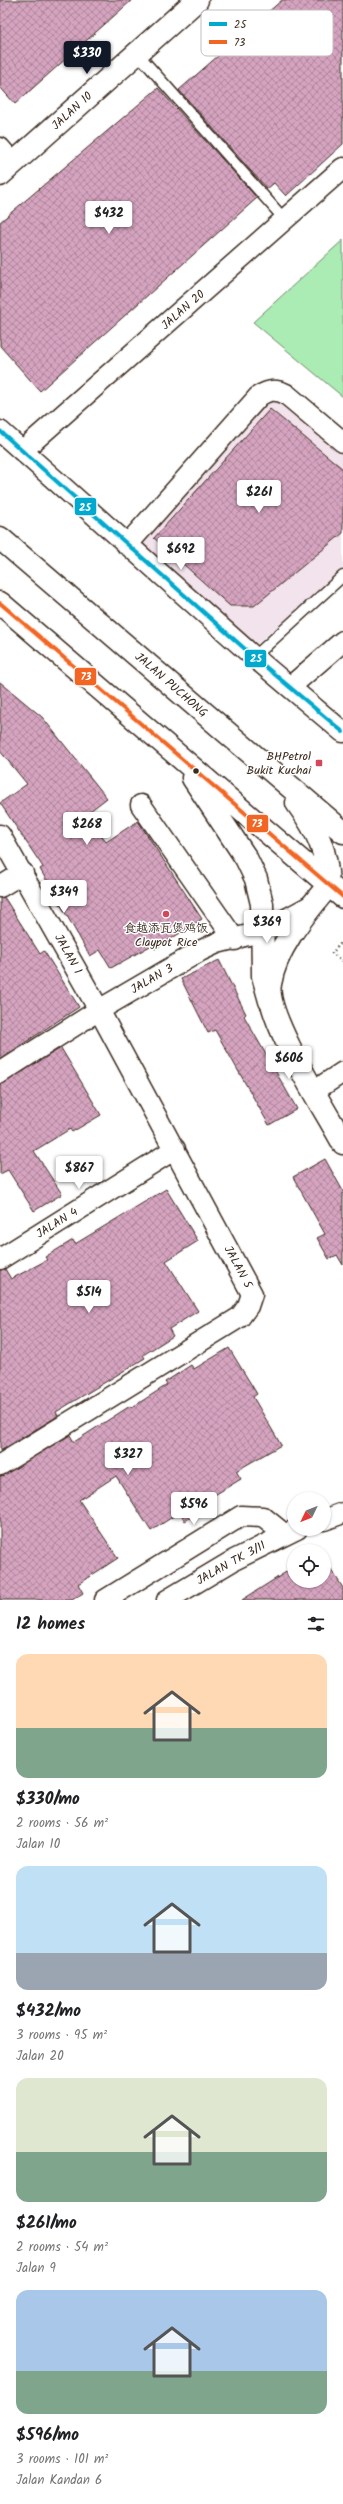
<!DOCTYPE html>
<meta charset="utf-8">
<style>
body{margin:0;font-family:Kalam,"LXGW WenKai TC",sans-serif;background:#f6f6f6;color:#202124;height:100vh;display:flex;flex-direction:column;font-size:15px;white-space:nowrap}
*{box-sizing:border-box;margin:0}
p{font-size:13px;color:#757577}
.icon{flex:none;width:22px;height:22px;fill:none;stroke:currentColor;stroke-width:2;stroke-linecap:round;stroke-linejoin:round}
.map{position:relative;height:1600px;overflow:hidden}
.details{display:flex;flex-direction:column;background:#fff;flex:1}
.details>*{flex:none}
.needle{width:26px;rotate:227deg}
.buttons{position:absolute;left:287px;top:1492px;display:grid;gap:8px}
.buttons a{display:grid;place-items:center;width:44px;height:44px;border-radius:50%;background:#fff;box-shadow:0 1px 3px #0004;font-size:20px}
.price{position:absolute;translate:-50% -34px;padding:0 9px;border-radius:4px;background:#fff;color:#222;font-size:13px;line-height:26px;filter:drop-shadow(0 1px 2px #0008)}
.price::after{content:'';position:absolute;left:50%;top:24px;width:12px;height:9px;margin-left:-6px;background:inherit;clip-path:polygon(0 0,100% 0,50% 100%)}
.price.current{background:#111827;color:#fff}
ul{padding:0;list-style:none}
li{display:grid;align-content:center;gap:8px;height:212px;padding:0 16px}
li span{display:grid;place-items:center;height:124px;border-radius:12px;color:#555}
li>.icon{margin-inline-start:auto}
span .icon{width:72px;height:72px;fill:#fffc;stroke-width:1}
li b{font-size:17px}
h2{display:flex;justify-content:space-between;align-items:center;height:48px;padding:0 16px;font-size:17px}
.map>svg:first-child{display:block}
.built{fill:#f2e3ec}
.grass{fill:#abebb4;stroke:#738a69}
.building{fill:url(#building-cross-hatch);stroke:#3b2a1e}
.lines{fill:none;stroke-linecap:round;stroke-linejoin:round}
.lane-casing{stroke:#3b2a1e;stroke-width:13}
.street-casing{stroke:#3b2a1e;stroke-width:23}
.secondary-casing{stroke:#3b2a1e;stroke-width:25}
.primary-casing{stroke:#3b2a1e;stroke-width:25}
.path{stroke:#3b2a1e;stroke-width:2.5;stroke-dasharray:1 3;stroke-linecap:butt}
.lane{stroke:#fff;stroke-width:10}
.street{stroke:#fff;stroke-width:20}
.secondary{stroke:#fff;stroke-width:22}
.primary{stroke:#fff;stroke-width:22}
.bus-1-casing{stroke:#fff;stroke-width:7}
.bus-2-casing{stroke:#fff;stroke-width:7}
.bus-1{stroke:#00a9ce;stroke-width:4}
.bus-2{stroke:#f26522;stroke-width:4}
.poi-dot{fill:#d1495b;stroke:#fff;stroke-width:1.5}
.bus-dot{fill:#3b2a1e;stroke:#fff;stroke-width:1.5}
.labels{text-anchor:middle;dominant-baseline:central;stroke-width:3;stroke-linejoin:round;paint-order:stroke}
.street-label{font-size:12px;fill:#3b2a1e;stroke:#fff}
.poi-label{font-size:12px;fill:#3b2a1e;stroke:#fff;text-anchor:end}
.key{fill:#fff;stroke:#c4bfbc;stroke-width:1}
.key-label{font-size:11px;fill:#3b2a1e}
.line-badge{stroke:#fff;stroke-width:1.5}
.badge-label{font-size:11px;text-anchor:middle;font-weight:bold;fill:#fff}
</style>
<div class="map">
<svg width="343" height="1600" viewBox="0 0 343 1600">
<defs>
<pattern id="building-cross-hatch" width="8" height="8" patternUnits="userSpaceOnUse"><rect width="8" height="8" fill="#d5a3bf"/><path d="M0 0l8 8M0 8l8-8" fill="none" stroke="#ae859b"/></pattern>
</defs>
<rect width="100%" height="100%" fill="#fff"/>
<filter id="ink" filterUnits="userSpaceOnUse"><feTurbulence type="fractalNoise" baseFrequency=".025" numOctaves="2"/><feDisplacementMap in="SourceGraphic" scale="8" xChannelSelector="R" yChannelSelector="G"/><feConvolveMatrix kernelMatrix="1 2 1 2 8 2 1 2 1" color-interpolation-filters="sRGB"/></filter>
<g filter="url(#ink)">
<path class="built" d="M272,399L282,400L343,452V568L255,646L142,545L264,403Z"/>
<path class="grass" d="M343,240V397L253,322Z"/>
<path class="building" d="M0,0H132L15,104L0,87Z
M282,0H343V144L286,196L274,183L267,189L179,90Z
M158,88L257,198L40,391L0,346V222Z
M270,409L343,469V533L254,606H230L154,538Z
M0,682L42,717L107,798L85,815L106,842L138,821L202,919L155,949L152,945L111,968L100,950L90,956L40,869L43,867L0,803L27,784L0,751Z
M4,897L40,954L44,951L79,1007L0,1059V898Z
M219,960L246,1014L244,1016L297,1109L269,1125L215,1030L208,1033L181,979Z
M61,1048L101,1115L72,1132L70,1129L34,1151L62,1194L34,1211L8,1170L0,1174V1084Z
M325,1159L343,1191V1265L337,1255L329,1259L317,1238L325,1234L293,1177Z
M166,1189L198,1241L166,1261L198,1311L169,1329L173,1336L143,1355L145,1358L56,1412L58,1416L0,1451V1270L5,1269L11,1279L47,1260L45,1257L73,1240L75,1244Z
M229,1348L257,1394L253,1397L281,1445L236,1471L241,1479L208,1499L211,1504L185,1521L180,1512L151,1531L116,1476L79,1500L118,1558L78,1584L83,1593L72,1600H0V1476L70,1435L74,1442L130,1406L131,1408L167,1385L165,1382L191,1365L194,1369Z
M324,1558L343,1588V1600H242L294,1567V1581H324Z"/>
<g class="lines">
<g class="lane-casing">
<path id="lane" d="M137,53L285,220
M254,657L343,576"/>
</g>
<g class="street-casing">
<path id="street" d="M0,148L13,163
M0,431L254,657L343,732
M22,451L343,168
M127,545L259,396C269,390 275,389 286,394L343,442
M290,687L343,641
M141,805L235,940
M0,835L99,1010L252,1294L248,1306L240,1317L0,1465
M0,887L23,873
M0,1073L99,1010L200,951L217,943L264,931L310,906
M314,1091L343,1072
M0,1259L175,1149
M324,1520L343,1513
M105,1600L241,1516L263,1517L284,1534
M167,1600L234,1560L297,1529"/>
</g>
<g class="secondary-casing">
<path id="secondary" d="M0,175L197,0
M328,886C305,914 276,947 270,984C264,1016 326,1111 343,1143"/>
</g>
<g class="primary-casing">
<path id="primary" d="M0,538L343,832
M0,603L343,897
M193,778L246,858L256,879L262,904L263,976L270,1001
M297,803C318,832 327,850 328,886"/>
</g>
<path class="path" d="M343,941L332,953L343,962"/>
<use href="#lane" class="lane"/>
<use href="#street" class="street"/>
<use href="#secondary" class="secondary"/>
<use href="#primary" class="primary"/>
<g class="bus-1-casing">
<path id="bus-1" d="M0,431L254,657L343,732"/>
</g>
<g class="bus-2-casing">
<path id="bus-2" d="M0,603L343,897"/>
</g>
<use href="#bus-1" class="bus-1"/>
<use href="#bus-2" class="bus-2"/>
</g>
</g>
<g class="poi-dot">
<rect x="315" y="759" width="8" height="8" rx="2"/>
<circle cx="166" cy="914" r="4"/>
</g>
<circle class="bus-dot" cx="196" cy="771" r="3.5"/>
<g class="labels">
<g class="street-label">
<text transform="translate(72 111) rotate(-42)">JALAN 10</text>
<text transform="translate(183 310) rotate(-41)">JALAN 20</text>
<text transform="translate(171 685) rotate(41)">JALAN PUCHONG</text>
<text transform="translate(68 954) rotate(61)">JALAN 1</text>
<text transform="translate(152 979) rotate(-30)">JALAN 3</text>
<text transform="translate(57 1223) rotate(-32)">JALAN 4</text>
<text transform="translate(238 1267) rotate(62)">JALAN 5</text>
<text transform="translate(231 1563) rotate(-29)">JALAN TK 3/11</text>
</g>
<g class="poi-label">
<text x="311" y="756">BHPetrol<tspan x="311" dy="14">Bukit Kuchai</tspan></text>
<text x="166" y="928" text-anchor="middle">食越添瓦煲鸡饭<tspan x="166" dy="14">Claypot Rice</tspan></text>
</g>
</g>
<rect x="201" y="10" width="132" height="46" rx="6" class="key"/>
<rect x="209" y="22" width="18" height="4" fill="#00a9ce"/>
<rect x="209" y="40" width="18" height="4" fill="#f26522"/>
<g class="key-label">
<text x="234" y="28">25</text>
<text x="234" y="46">73</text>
</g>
<g class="line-badge">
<rect x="74" y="497" width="23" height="19" rx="4" fill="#00a9ce"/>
<rect x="244" y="649" width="23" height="19" rx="4" fill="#00a9ce"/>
<rect x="74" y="667" width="23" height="19" rx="4" fill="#f26522"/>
<rect x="246" y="814" width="23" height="19" rx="4" fill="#f26522"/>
</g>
<g class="badge-label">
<text x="85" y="511">25</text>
<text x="256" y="662">25</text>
<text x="86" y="680">73</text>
<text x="257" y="827">73</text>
</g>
</svg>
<div class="buttons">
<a><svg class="needle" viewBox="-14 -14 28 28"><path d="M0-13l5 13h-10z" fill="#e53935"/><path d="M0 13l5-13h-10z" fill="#757577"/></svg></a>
<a><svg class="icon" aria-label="locate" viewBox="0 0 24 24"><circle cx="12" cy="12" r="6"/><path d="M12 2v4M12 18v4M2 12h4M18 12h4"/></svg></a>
</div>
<b class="price current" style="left:87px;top:75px">$330</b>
<b class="price" style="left:109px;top:235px">$432</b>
<b class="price" style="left:259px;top:514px">$261</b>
<b class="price" style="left:181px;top:571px">$692</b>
<b class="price" style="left:87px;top:846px">$268</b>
<b class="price" style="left:64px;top:914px">$349</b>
<b class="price" style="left:267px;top:944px">$369</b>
<b class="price" style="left:289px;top:1080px">$606</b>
<b class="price" style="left:79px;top:1190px">$867</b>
<b class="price" style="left:89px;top:1314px">$514</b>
<b class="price" style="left:128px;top:1476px">$327</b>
<b class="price" style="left:194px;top:1526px">$596</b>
</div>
<section class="details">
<h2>12 homes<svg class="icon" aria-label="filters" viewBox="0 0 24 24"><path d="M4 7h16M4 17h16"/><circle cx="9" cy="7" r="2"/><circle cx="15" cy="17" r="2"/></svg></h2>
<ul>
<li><span style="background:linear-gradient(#ffd9b3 60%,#7fa58c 0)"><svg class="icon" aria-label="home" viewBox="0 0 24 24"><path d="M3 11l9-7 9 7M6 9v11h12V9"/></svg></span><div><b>$330/mo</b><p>2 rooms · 56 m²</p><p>Jalan 10</p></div></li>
<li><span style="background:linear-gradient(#bfe0f5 70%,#9aa5b1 0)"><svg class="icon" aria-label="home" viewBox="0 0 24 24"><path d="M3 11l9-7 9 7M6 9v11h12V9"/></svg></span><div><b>$432/mo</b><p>3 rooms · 95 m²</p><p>Jalan 20</p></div></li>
<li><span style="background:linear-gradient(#dfe7d0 60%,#7fa58c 0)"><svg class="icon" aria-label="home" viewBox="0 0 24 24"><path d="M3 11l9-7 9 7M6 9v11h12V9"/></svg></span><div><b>$261/mo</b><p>2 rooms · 54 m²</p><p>Jalan 9</p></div></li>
<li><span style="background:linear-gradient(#a9c7e8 65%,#7fa58c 0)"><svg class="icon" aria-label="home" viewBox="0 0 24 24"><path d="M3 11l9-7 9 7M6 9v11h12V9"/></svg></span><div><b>$596/mo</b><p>3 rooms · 101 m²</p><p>Jalan Kandan 6</p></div></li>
</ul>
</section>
